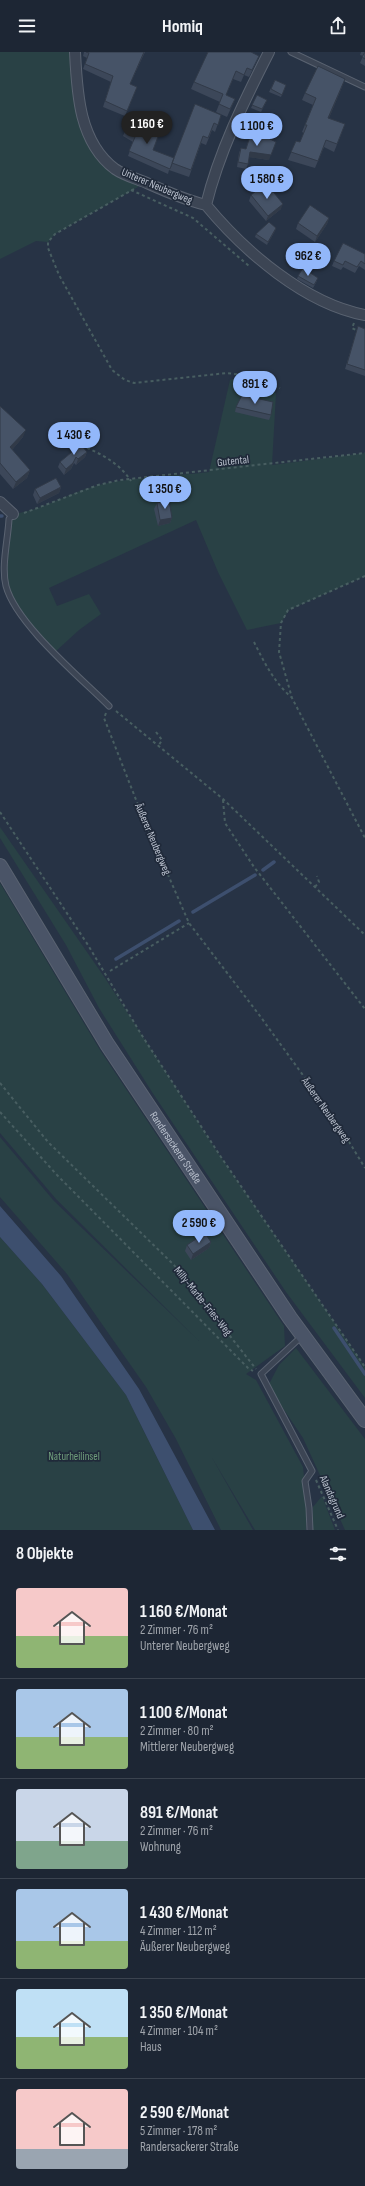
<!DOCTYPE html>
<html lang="de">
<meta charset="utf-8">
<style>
body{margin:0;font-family:"Sofia Sans Condensed",sans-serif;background:#252e3c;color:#f1f3f6;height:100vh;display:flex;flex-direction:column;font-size:15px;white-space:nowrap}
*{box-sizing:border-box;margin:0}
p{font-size:13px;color:#a0a5ac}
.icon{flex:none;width:22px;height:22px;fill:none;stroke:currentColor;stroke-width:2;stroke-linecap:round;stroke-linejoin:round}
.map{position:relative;height:1478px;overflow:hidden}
.drawer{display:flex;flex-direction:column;background:#1d2634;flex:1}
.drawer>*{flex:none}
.price{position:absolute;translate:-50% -34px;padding:0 9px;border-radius:14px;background:#92b7fa;color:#111;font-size:13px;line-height:26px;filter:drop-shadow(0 1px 2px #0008)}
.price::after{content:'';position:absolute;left:50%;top:24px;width:12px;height:9px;margin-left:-6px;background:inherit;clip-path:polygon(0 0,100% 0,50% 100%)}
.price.on{background:#222;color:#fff}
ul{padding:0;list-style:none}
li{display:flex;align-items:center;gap:12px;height:100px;padding:0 16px}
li+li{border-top:1px solid #3b434f}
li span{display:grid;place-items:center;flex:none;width:112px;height:80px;border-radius:4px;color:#555}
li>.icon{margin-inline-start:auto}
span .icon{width:48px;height:48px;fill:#fffc;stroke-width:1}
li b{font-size:17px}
h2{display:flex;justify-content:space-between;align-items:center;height:48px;padding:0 16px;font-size:17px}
header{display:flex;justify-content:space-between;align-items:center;height:52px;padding:0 16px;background:#1d2634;font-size:18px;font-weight:700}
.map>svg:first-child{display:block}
.green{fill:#294145}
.water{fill:#3d4f6e}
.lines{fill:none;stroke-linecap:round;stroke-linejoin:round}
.stream{stroke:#3d4f6e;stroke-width:3.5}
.lane-casing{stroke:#5a6371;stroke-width:7}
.street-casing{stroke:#5a6371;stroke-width:12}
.secondary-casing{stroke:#5a6371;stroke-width:16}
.path{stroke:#485e61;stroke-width:2;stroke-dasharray:3 3;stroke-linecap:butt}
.lane{stroke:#3c4554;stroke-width:5}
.street{stroke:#3c4554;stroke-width:10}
.secondary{stroke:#4a5467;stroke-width:14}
.wall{fill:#3c4759}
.shaded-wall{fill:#313a48}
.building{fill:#465367;stroke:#313a48}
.labels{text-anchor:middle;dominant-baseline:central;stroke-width:3.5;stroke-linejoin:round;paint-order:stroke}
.street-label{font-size:11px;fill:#b9c0cd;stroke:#202a3a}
.park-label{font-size:11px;fill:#709f7c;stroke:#202a3a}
</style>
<header><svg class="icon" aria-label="menu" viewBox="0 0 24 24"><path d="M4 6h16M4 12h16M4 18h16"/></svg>Homiq<svg class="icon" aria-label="share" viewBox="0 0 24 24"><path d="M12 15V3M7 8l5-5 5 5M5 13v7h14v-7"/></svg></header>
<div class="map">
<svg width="365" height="1478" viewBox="0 0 365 1478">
<rect width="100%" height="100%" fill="#273345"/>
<path class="green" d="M0,0H75L77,42L104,107L140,129L138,135L55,182L48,190L36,189L0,207Z
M236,326L246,328L276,341L272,413L365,401V524L289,558L281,571L247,578L218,520L196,468L49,536L57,554L89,542L101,562L79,578L55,600C33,578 8,555 5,522C4,505 8,485 9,467L13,462C44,458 70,440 99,433C132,425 174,424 209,420L230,328Z
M0,775L105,926L214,1095L365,1315V1346L286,1240L152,1040L99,956L66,893L0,786Z
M0,831L100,998L284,1274L285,1294L246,1322L256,1328L303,1415L307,1456L306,1478H255L211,1404L253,1478H221L176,1387L146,1335L67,1222L0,1145V1085L54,1149L199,1289L56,1147L0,1081Z
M0,1185L42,1232L126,1343L193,1478H0Z
M296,1296L365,1387V1478H345L303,1386L268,1334L279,1313Z
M322,1444L335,1478H312L313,1455Z"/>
<path class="water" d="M0,1154L61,1224L139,1337L215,1478H193L126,1343L42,1232L0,1185Z"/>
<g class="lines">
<path class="stream" d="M0,464H2
M263,818L274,810
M193,860L255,823
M116,907L179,869
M334,1276L365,1322"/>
<g class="lane-casing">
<path id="lane" d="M291,0L365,35
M13,462L9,467C8,488 1,514 6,534C16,572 81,626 109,654
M302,1284L261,1322L312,1419L305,1429L309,1456L310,1478"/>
</g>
<g class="street-casing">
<path id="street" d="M75,0C77,41 79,90 115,117C125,124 138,127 149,132C167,140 186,148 206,153
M206,153C244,199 305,252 365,263
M206,153C219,100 244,49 269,0
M0,450L13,462"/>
</g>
<g class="secondary-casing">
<g id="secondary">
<path id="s1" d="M0,814L107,992L290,1266L365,1368"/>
</g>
</g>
<path class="path" d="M134,137L55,182L48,190V196L59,223L112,318L125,328L134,331L227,321L249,324L280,336
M131,138L193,166L249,214
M354,271L352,276L358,279
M76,391C97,400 118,409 131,429
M24,461L98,433L120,428L365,401
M365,524L288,558L281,571L279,600L292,646L365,786
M254,590C264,610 274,630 291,645
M116,659L223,747L365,883
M106,661L104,666L142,763L189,871L260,964L337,1070L365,1116
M156,680L162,688L159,693
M223,748L225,771L254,815L365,957
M0,760L88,893L141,982L221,1105L365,1315
M315,835L319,830L317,824
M110,919L189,871
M0,1031L48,1090L174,1213L256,1317
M0,1060L57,1123L248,1316L253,1319
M316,1428L338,1478"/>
<use href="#lane" class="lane"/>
<use href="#street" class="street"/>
<use href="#secondary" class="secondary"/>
</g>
<path class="wall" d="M84,0H145L130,32L137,35L125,64L103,55L111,30L83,17L87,6L83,4Z
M361,0H365V14L360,11L363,4L360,3Z
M259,4L256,11L249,25L244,23L241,30L233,27L226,43L235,47L227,65L216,60L220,50L191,37L194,30Z
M275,28L286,33L281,45L269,40Z
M342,35L329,66L342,80L334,100L324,95L315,116L288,108L296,89L300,90L304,81L302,80L313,53L302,48L305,41Z
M257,43L267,48L261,60L251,56Z
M195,52L221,63L215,80L212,78L206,93L201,91L189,125L169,118L168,122L128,104L133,90L123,84L129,70L153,98L171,115Z
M241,96L269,108L249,105L248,112L246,117L237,115L239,101Z
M251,143L281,157L266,169L249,149Z
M329,166L327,172L315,190L296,177L298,171Z
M276,176L275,179L267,193L255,185L256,182Z
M365,202V218L359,214L355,221L343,215L341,218L332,214L334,209Z
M298,224L317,229L313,236L297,227Z
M358,274L365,277V324L345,317Z
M0,354L23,385L12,398L30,418L27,426L13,437L0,422Z
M236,355L271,363L269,368L235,360Z
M84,390L82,394L87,400L85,405L76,413L74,411L71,417L64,423L58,415L60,410Z
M61,435L59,441L37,452L33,443L35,437Z
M157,451L172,466L170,471L158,474L154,457Z
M211,1190L209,1196L191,1208L185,1199L187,1193Z"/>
<path class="shaded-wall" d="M345,27L342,35L326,73L328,66Z
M276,90L269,108L248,105L250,100Z
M283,152L281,157L266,169L268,164Z
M329,166L327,172L315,190L317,184Z
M276,176L275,179L267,193L268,190Z
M26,378L23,385L8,403L10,395Z
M87,400L85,405L76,413L78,407Z
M76,405L71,417L64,423L66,417Z
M30,418L27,426L13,437L16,430Z
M61,435L59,441L37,452L40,446Z
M172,466L170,471L158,474L160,468Z
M211,1190L209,1196L191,1208L193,1202Z"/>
<path class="building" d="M86,0H144L130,32L137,35L127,59L105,49L113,24L85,12L89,1Z
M208,0H251L259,4L252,18L247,16L244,23L236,19L226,43L235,47L230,57L219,52L223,42L194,30Z
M365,0V7L362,5Z
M318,14L345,27L328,66L345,72L337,92L326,88L318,109L291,100L296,89L300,90L307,73H305L316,46L305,41Z
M275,28L286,33L282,43L271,37Z
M257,43L267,48L262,57L252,53Z
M195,52L221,63L218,73L214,71L208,86L203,84L191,118L172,111Z
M129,70L159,82L153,98L174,106L170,117L129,99L135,85L125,79Z
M252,78L276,90L271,103L250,100L248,112L238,110L241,96L246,97Z
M266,131L283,152L268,164L251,143Z
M310,153L329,166L317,184L298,171Z
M269,170L276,176L268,190L256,182Z
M343,191L365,202V212L361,209L357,215L345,209L343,213L334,209Z
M303,216L318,226L314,233L298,224Z
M358,274L365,277V318L347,312Z
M242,343L273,350L271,363L236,355Z
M0,354L26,378L10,395L30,418L16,430L0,411Z
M84,390L82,394L87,400L78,407L76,405L73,411L66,417L60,410Z
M56,426L61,435L40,446L35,437Z
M169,448L172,466L160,468L157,451Z
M205,1181L211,1190L193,1202L187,1193Z"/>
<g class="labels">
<g class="street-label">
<text transform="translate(157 134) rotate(23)">Unterer Neubergweg</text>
<text transform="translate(233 409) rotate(-6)">Gutental</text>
<text transform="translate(153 787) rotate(67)">Äußerer Neubergweg</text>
<text transform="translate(326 1058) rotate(55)">Äußerer Neubergweg</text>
<text stroke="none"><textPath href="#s1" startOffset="332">Randersackerer Straße</textPath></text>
<text transform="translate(203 1249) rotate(51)">Milly-Marbe-Fries-Weg</text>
<text transform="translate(332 1445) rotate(66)">Alandsgrund</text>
</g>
<g class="park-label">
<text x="74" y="1404">Naturheilinsel</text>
</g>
</g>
</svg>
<b class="price on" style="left:147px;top:93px">1 160 €</b>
<b class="price" style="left:257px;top:95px">1 100 €</b>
<b class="price" style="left:267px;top:148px">1 580 €</b>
<b class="price" style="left:308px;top:225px">962 €</b>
<b class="price" style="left:255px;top:353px">891 €</b>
<b class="price" style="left:74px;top:404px">1 430 €</b>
<b class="price" style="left:165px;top:458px">1 350 €</b>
<b class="price" style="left:199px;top:1192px">2 590 €</b>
</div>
<section class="drawer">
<h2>8 Objekte<svg class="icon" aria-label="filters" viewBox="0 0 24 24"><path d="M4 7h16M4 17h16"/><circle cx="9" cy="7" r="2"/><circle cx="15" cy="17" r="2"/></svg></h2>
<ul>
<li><span style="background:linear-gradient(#f6c9c9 60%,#8fb573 0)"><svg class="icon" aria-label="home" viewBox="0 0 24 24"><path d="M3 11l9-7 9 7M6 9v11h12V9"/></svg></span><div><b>1 160 €/Monat</b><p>2 Zimmer · 76 m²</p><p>Unterer Neubergweg</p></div></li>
<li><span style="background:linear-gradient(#a9c7e8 60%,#8fb573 0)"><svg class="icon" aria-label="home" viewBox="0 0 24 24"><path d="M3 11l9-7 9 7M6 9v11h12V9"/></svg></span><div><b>1 100 €/Monat</b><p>2 Zimmer · 80 m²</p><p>Mittlerer Neubergweg</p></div></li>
<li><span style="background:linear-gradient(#c9d6e8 65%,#7fa58c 0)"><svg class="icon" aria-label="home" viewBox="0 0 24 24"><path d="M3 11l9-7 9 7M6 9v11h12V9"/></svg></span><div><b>891 €/Monat</b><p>2 Zimmer · 76 m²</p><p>Wohnung</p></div></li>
<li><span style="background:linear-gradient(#a9c7e8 65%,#8fb573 0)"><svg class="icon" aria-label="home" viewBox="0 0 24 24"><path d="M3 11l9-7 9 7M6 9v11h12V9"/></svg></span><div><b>1 430 €/Monat</b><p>4 Zimmer · 112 m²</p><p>Äußerer Neubergweg</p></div></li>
<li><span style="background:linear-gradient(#bfe0f5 60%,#8fb573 0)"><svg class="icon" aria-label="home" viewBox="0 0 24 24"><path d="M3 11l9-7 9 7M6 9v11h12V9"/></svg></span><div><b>1 350 €/Monat</b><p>4 Zimmer · 104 m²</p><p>Haus</p></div></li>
<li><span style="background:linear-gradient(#f6c9c9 75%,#9aa5b1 0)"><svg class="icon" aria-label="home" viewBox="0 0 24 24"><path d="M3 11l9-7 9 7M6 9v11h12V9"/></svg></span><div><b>2 590 €/Monat</b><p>5 Zimmer · 178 m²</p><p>Randersackerer Straße</p></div></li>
</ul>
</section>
